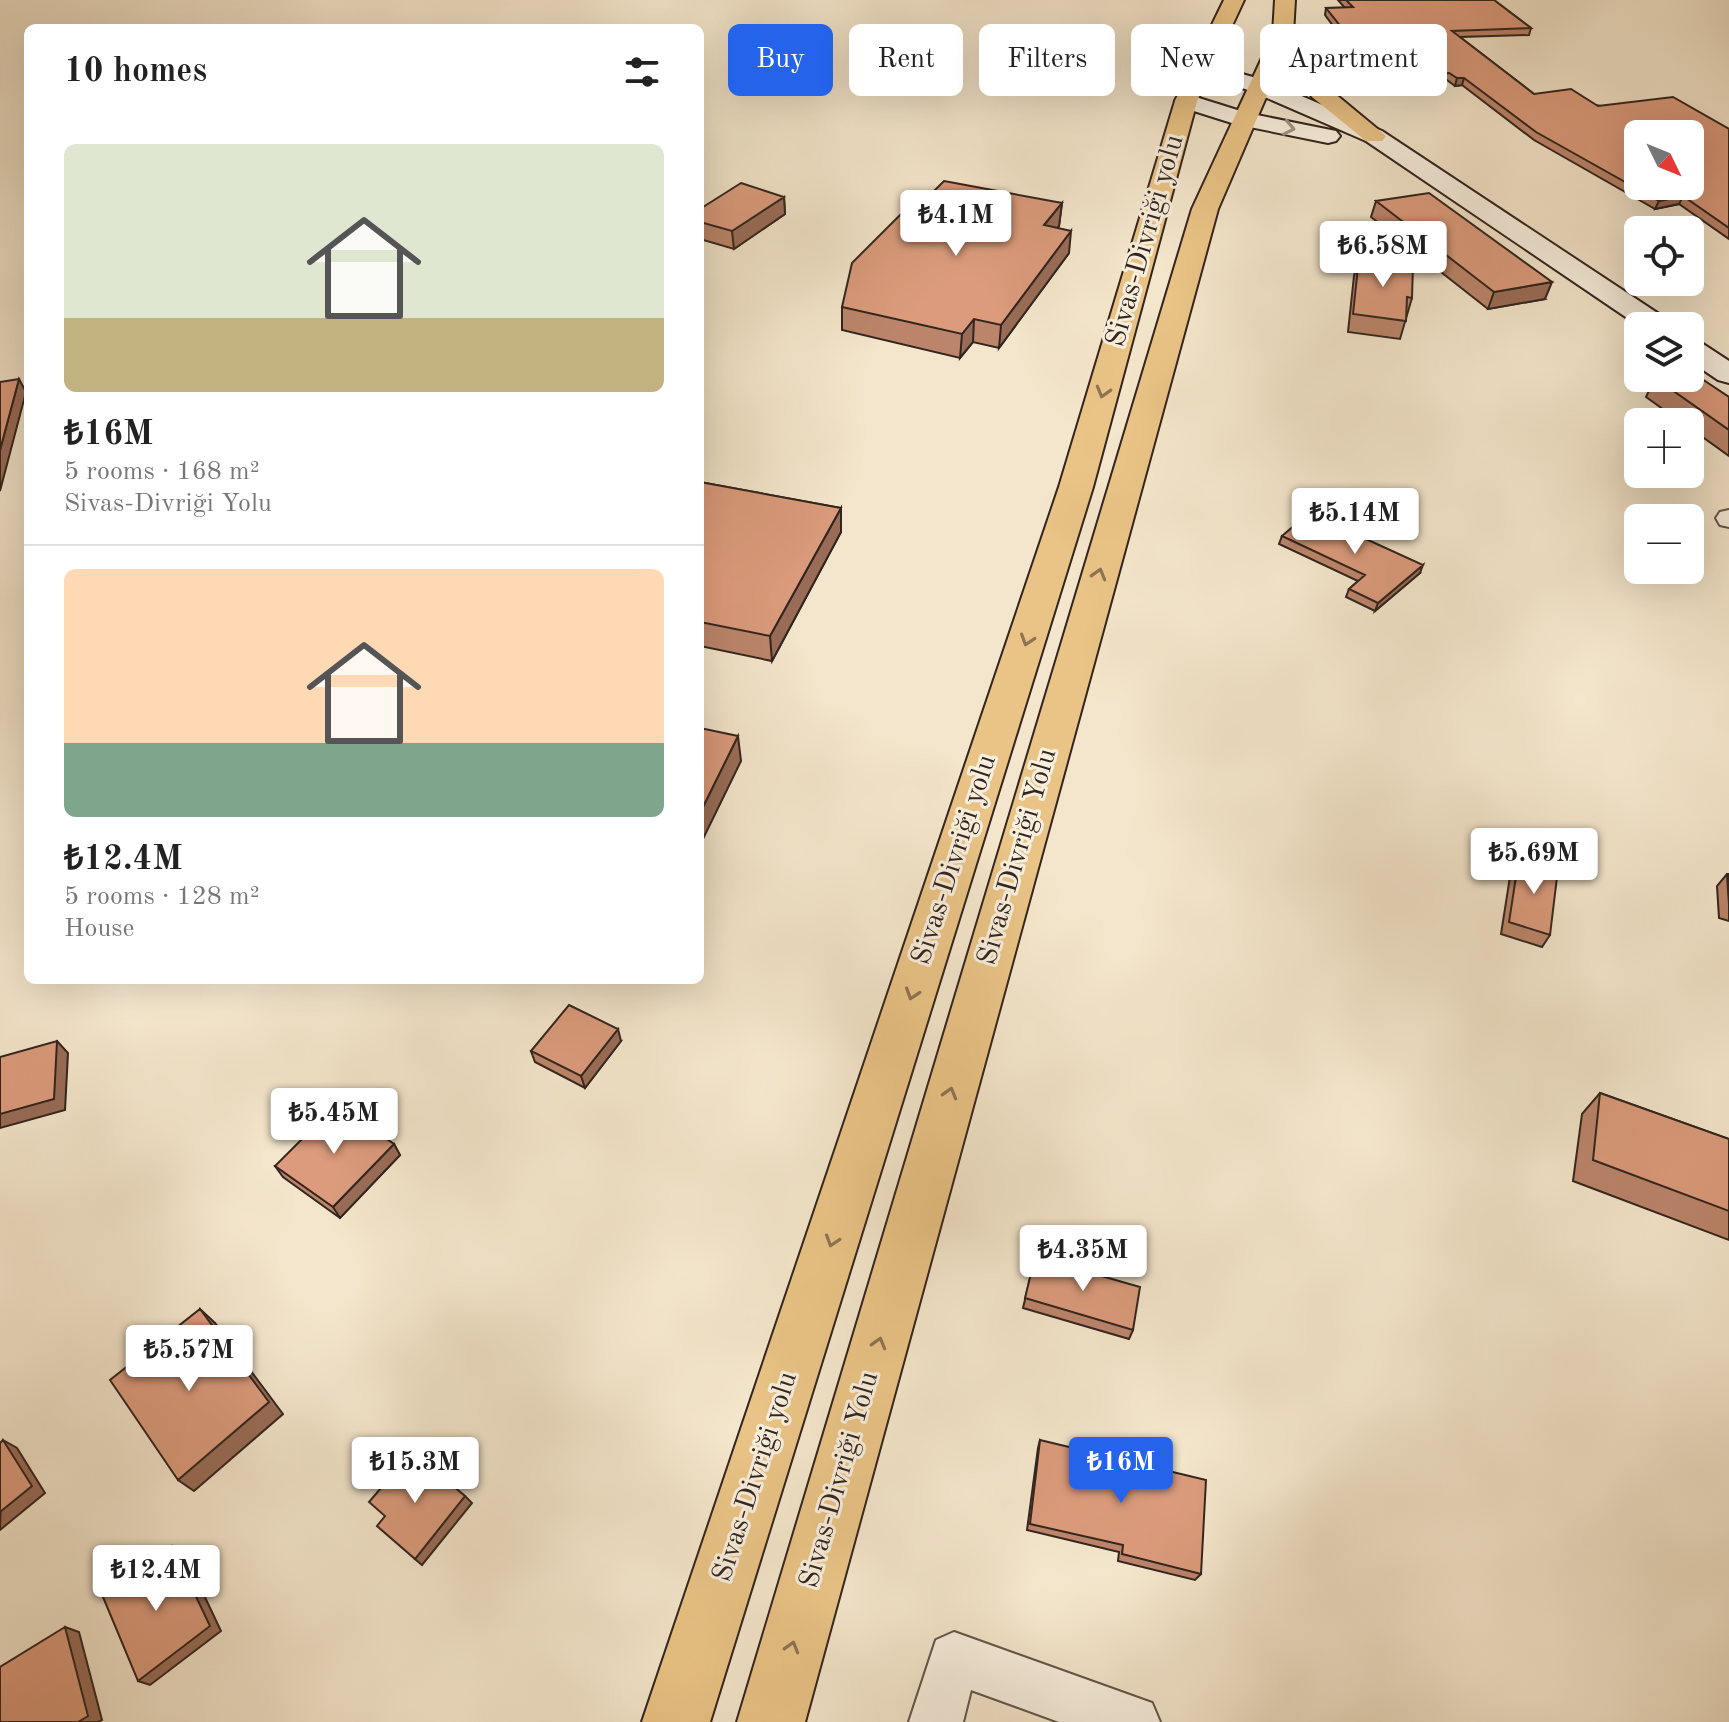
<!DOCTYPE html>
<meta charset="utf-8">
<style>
body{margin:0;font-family:"Old Standard TT",serif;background:#f2f2f2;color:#222;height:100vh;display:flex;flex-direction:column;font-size:30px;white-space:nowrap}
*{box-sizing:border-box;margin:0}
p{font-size:26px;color:#767676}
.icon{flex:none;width:44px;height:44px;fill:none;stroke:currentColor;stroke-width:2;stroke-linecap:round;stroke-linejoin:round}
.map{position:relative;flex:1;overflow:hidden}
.side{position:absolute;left:24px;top:24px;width:680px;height:960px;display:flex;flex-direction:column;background:#fff;border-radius:12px;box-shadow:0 8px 32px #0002}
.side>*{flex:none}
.guide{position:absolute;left:728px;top:24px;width:760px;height:72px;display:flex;gap:16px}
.needle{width:52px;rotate:133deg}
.controls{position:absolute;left:1624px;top:120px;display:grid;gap:16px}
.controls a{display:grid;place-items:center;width:80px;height:80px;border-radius:12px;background:#fff;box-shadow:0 8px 32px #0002;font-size:40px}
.price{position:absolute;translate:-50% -68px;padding:0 18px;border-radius:8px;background:#fff;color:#222;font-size:26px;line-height:52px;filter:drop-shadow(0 2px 4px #0008)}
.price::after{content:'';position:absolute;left:50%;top:48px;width:24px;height:18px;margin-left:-12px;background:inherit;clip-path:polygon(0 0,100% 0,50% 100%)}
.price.current{background:#2563eb;color:#fff}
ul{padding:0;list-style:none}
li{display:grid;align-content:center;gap:16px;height:424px;padding:0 40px}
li+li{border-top:2px solid #e0e0e0}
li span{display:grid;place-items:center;height:248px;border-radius:12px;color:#555}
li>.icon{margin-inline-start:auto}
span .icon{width:144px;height:144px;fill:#fffc;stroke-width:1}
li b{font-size:34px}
h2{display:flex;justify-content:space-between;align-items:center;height:96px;padding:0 40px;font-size:34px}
.pill{padding:0 28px;border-radius:12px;background:#fff;box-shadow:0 8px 32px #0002;font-size:28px;line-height:72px}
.pill.current{background:#2563eb;color:#fff}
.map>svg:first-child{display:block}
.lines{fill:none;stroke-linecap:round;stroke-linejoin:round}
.street-casing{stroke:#62544a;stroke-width:4}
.secondary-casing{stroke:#32241e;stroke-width:4}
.primary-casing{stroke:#32241e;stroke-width:4}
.street{fill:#f8efde;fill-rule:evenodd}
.secondary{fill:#f8efde;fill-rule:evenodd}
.primary{fill:#eac386;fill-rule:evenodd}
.wall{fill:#bc856b;stroke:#32241e;stroke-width:2}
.shaded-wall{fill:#996c57;stroke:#32241e;stroke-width:2}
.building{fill:#db9b7c;stroke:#32241e;stroke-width:2;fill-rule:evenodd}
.oneway{stroke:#9f9488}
.oneway2{stroke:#8e7452}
.labels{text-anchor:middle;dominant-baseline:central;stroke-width:6;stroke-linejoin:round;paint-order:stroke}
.street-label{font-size:28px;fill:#32241e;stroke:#f8efde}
</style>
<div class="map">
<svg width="1729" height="1722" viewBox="0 0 1729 1722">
<rect width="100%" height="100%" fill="#f4e6cc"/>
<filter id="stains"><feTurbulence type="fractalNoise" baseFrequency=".0025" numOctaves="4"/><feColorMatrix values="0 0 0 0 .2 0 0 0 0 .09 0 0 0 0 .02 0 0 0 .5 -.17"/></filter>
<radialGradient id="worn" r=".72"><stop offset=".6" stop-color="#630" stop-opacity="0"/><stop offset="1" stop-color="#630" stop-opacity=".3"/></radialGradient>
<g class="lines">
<g class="street-casing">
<path id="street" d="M1729,510V527L1720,525L1716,518L1720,512Z
M954,1632L1152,1703L1160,1722H1059L971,1690L963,1722H909L936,1640Z"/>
</g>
<g class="secondary-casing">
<path id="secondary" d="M1228,70L1267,81L1382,131L1668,320L1672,326H1639L1366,141L1251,91L1227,83L1196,86L1185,80L1196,74Z
M1186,94L1247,113L1336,131L1340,136L1336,141L1328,143L1235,124L1178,106L1175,101L1178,96Z
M1690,339L1700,342L1729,361V383L1718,380L1690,361Z"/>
</g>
<g class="primary-casing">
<path id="primary" d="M1224,0H1244L1197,101L1093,487L710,1722H642L1059,487L1175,101Z
M1275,0H1295L1293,34L1328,88L1386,136L1382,141H1366L1312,97L1285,53L1218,209L805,1722H737L1192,209L1273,34Z"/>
</g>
<use href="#street" class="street"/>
<use href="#secondary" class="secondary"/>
<use href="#primary" class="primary"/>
</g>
<path class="wall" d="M1338,0H1494L1531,28L1529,35L1460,37L1534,94L1729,129V239L1679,204L1655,209L1534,140L1462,85L1455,86L1447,80L1415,82L1374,49L1351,50L1325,15L1326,8H1345Z
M784,197L785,214L734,249L700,239V209Z
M925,200L1062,203L1059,226L1058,228L1069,253L999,348L973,342L960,358L842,330V307Z
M1376,201L1545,299L1488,309L1371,217Z
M1359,258L1412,298L1400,339L1348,332L1354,276Z
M1655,378L1729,397V456L1690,428V422H1681L1646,397Z
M700,482L841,508V532L772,661L700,646Z
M1282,536L1420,573L1375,611L1346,597L1349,589L1358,581L1279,544Z
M1519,857L1550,935L1542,947L1501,934L1511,870Z
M1727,874H1729V921L1719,918L1717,886Z
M621,1041L585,1088L535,1062L531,1051Z
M1600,1093L1729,1139V1240L1573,1181L1582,1114Z
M394,1144L400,1155L340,1218L283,1177L275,1166Z
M1035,1257L1133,1330L1129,1339L1023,1308Z
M1040,1440L1201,1574L1195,1580L1118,1561L1119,1552L1027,1530L1038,1448Z"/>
<path class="shaded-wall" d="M1457,78H1464L1462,85L1455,86Z
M1683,196L1679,204L1655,209L1659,201Z
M784,197L785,214L734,249L732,231Z
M1062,203L1059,226L1041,248L1044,225Z
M1071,231L1069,253L999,348L1001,325Z
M1552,282L1545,299L1488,309L1494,292Z
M974,319L973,342L960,358L962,334Z
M19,379L26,392L0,491V450Z
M841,508V532L772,661L770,636Z
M1423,565L1420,573L1375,611L1378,603Z
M738,736L741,761L700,845V813Z
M618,1029L621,1041L585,1088L581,1076Z
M57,1041L68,1053L65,1110L0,1128V1114Z
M394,1144L400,1155L340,1218L333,1207Z
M200,1309L215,1323L283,1414L194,1491L178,1480Z
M3,1440L17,1448L45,1493L0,1530Z
M465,1496L472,1503L422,1565L415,1559Z
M172,1546L184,1553L221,1631L150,1685L138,1681Z
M65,1627L79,1632L102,1720L98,1722H78Z"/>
<path class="building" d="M1346,0H1494L1531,28L1452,31L1534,94L1571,89L1598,106L1673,97L1729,129V228L1683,196L1659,201L1536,132L1464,78H1457L1449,73L1417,75L1375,42H1353L1326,8L1353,7ZM1638,134H1690V186H1638Z
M944,181L1062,203L1044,225L1071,231L1001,325L974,319L962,334L842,307L852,263L917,198L925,200Z
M741,183L784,197L732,231L700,222V209Z
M1429,193L1552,282L1494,292L1376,201Z
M1359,258L1413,265L1412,298L1407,297L1406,321L1353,314Z
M1690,371L1729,397V430L1655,378H1690Z
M19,379L0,450V382Z
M700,482L841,508L770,636L700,622Z
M1309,513L1423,565L1378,603L1349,589L1365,575L1282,536Z
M700,728L738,736L700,813Z
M1519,857L1558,869L1550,935L1509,922Z
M1727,874H1729V905Z
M569,1005L618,1029L581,1076L531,1051Z
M57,1041L54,1099L0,1114V1057Z
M1600,1093L1729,1139V1211L1593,1160Z
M336,1105L394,1144L333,1207L275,1166Z
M1035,1257L1140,1287L1133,1330L1025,1298Z
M200,1309L269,1402L178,1480L110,1380Z
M3,1440L32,1486L0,1512V1443Z
M1040,1440L1206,1480L1201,1574L1122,1554L1123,1545L1030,1524Z
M412,1452L465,1496L415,1559L377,1526L385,1516L369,1502Z
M172,1546L210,1626L138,1681L103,1597Z
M65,1627L88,1716L78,1722H0V1667Z"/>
<defs><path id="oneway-chevron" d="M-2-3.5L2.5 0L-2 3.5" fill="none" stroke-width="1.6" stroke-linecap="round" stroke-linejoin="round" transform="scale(2)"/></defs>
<use class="oneway" href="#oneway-chevron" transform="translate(1289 128) rotate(11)"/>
<g class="oneway2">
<use href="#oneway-chevron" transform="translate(1103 392) rotate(106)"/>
<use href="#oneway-chevron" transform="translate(1099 574) rotate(-74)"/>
<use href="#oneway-chevron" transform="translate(1027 640) rotate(108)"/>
<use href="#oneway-chevron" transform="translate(912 994) rotate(108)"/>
<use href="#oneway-chevron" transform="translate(950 1093) rotate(-74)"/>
<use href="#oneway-chevron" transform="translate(832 1241) rotate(108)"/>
<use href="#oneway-chevron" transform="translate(879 1343) rotate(-74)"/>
<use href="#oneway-chevron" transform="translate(792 1647) rotate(-74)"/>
</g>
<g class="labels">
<g class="street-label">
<text transform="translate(1146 241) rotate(-74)">Sivas-Divriği yolu</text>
<text transform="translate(1018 857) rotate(-74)">Sivas-Divriği Yolu</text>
<text transform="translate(955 860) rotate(-72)">Sivas-Divriği yolu</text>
<text transform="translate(756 1477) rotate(-72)">Sivas-Divriği yolu</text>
<text transform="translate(840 1480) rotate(-74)">Sivas-Divriği Yolu</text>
</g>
</g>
<rect width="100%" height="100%" filter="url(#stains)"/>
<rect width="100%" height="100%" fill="url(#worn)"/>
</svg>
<div class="controls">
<a><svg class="needle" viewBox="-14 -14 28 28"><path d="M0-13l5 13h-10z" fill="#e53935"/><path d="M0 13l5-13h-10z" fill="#767676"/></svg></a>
<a><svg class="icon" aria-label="locate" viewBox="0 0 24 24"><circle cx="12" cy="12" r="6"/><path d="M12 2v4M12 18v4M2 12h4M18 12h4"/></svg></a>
<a><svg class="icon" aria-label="layers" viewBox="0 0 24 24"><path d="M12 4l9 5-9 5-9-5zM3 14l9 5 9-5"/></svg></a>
<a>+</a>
<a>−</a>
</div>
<b class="price" style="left:956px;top:258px">₺4.1M</b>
<b class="price" style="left:1383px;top:289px">₺6.58M</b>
<b class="price" style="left:1355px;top:556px">₺5.14M</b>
<b class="price" style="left:1534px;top:896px">₺5.69M</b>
<b class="price" style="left:334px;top:1156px">₺5.45M</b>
<b class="price" style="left:1083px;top:1293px">₺4.35M</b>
<b class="price" style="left:189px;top:1393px">₺5.57M</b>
<b class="price" style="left:415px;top:1505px">₺15.3M</b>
<b class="price current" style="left:1121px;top:1505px">₺16M</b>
<b class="price" style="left:156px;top:1613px">₺12.4M</b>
<div class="guide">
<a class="pill current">Buy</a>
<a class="pill">Rent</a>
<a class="pill">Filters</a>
<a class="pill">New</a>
<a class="pill">Apartment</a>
</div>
<section class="side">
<h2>10 homes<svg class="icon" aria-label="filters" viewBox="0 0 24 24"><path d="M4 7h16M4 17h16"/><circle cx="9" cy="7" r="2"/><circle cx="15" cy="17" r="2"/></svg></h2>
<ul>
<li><span style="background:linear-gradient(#dfe7d0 70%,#c2b280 0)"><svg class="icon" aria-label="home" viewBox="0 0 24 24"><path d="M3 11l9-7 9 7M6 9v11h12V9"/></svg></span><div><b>₺16M</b><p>5 rooms · 168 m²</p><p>Sivas-Divriği Yolu</p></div></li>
<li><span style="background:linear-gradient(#ffd9b3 70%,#7fa58c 0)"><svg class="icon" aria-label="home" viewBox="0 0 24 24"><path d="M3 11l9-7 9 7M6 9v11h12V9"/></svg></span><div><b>₺12.4M</b><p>5 rooms · 128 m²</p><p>House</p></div></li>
</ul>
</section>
</div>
